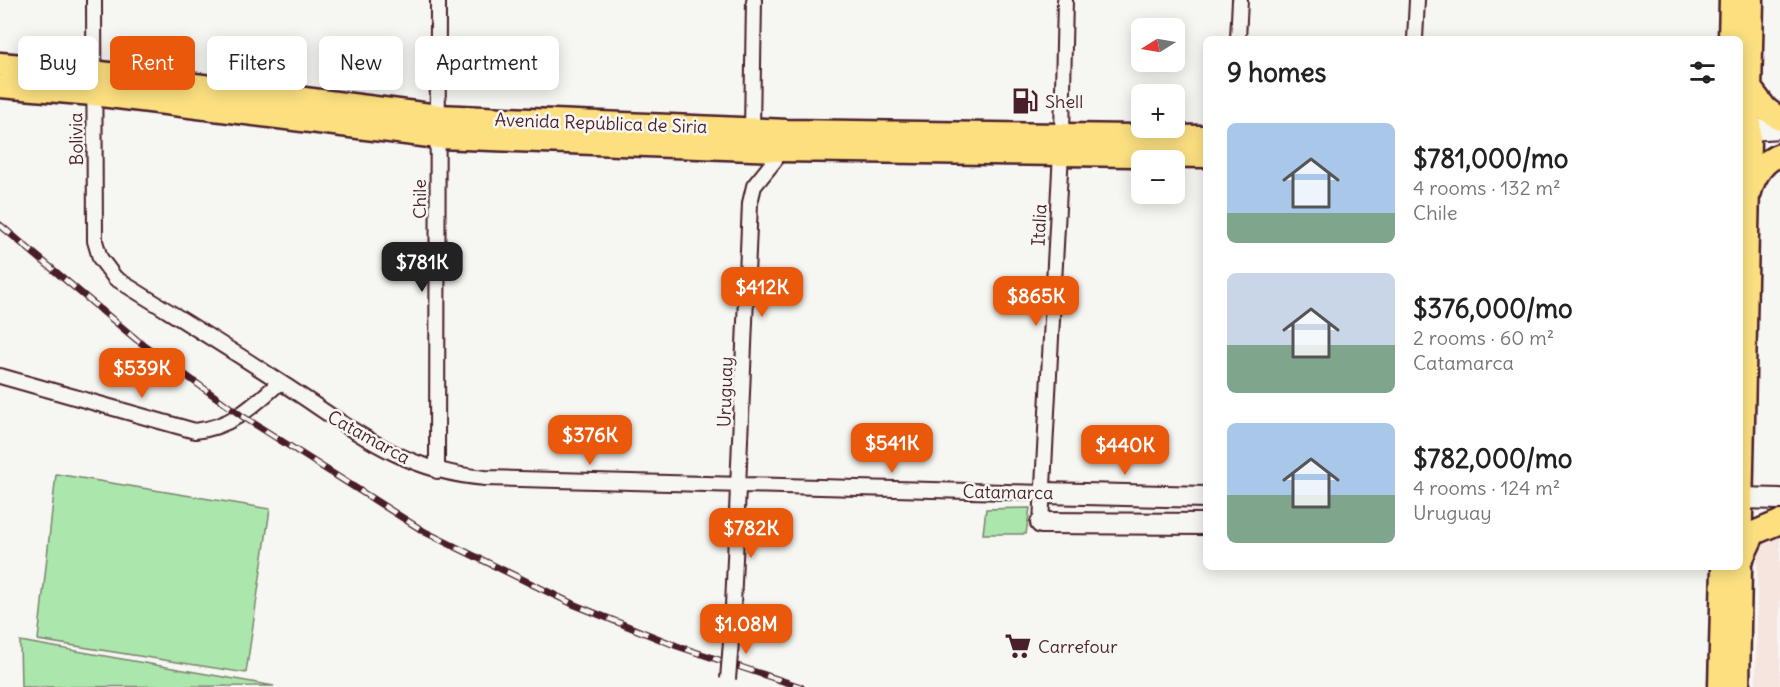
<!DOCTYPE html>
<meta charset="utf-8">
<style>
body{margin:0;font-family:Delius,sans-serif;background:#f6f6f6;color:#222;height:100vh;display:flex;flex-direction:column;font-size:22px;white-space:nowrap}
*{box-sizing:border-box;margin:0}
p{font-size:20px;color:#767676}
.icon{flex:none;width:33px;height:33px;fill:none;stroke:currentColor;stroke-width:2;stroke-linecap:round;stroke-linejoin:round}
.map{position:relative;flex:1;overflow:hidden}
.details{position:absolute;left:1203px;top:36px;width:540px;height:534px;display:flex;flex-direction:column;background:#fff;border-radius:9px;box-shadow:0 3px 15px #0003}
.details>*{flex:none}
.hud{position:absolute;left:18px;top:36px;width:570px;height:54px;display:flex;gap:12px}
.needle{width:39px;rotate:259deg}
.fabs{position:absolute;left:1131px;top:18px;display:grid;gap:12px}
.fabs a{display:grid;place-items:center;width:54px;height:54px;border-radius:9px;background:#fff;box-shadow:0 3px 15px #0003;font-size:30px}
.price{position:absolute;translate:-50% -51px;padding:0 14px;border-radius:12px;background:#ea580c;color:#fff;font-size:20px;line-height:39px;filter:drop-shadow(0 2px 3px #0008)}
.price::after{content:'';position:absolute;left:50%;top:36px;width:18px;height:14px;margin-left:-9px;background:inherit;clip-path:polygon(0 0,100% 0,50% 100%)}
.price.selected{background:#222;color:#fff}
ul{padding:0;list-style:none}
li{display:flex;align-items:center;gap:18px;height:150px;padding:0 24px}
li span{display:grid;place-items:center;flex:none;width:168px;height:120px;border-radius:9px;color:#555}
li>.icon{margin-inline-start:auto}
span .icon{width:72px;height:72px;fill:#fffc;stroke-width:1}
li b{font-size:26px}
h2{display:flex;justify-content:space-between;align-items:center;height:72px;padding:0 24px;font-size:26px}
.tag{padding:0 21px;border-radius:9px;background:#fff;box-shadow:0 3px 15px #0003;font-size:21px;line-height:54px}
.tag.selected{background:#ea580c;color:#fff}
.map>svg:first-child{display:block}
.built{fill:#f6e4df}
.green{fill:#abe6ac;stroke:#7a826c;stroke-width:1.5}
.lines{fill:none;stroke-linecap:round;stroke-linejoin:round}
.street-casing{stroke:#4a1f2b;stroke-width:18}
.secondary-casing{stroke:#4a1f2b;stroke-width:24}
.primary-casing{stroke:#4a1f2b;stroke-width:27}
.street{stroke:#f6f6f2;stroke-width:14}
.secondary{stroke:#f6f6f2;stroke-width:20}
.primary{stroke:#fce080;stroke-width:22}
.rail-casing{stroke:#4a1f2b;stroke-width:7}
.rail{stroke:#f6f6f2;stroke-width:4.5;stroke-dasharray:14;stroke-linecap:butt}
.street-bridge-casing{stroke:#4a1f2b;stroke-width:18;stroke-linecap:butt}
.street-bridge{stroke:#f6f6f2;stroke-width:14}
.labels{text-anchor:middle;dominant-baseline:central;stroke-width:5;stroke-linejoin:round;paint-order:stroke}
.poi-label{font-size:18px;fill:#4a1f2b;stroke:#f6f6f2;text-anchor:start}
.street-label{font-size:18px;fill:#4a1f2b;stroke:#f6f6f2}
</style>
<div class="map">
<svg width="1780" height="687" viewBox="0 0 1780 687">
<rect width="100%" height="100%" fill="#f6f6f2"/>
<filter id="ink" filterUnits="userSpaceOnUse"><feTurbulence type="fractalNoise" baseFrequency=".0167" numOctaves="2"/><feDisplacementMap in="SourceGraphic" scale="12" xChannelSelector="R" yChannelSelector="G"/><feConvolveMatrix kernelMatrix="1 2 1 2 8 2 1 2 1" color-interpolation-filters="sRGB"/></filter>
<g filter="url(#ink)">
<path class="built" d="M1776,529L1780,530V687H1756L1758,549Z"/>
<path class="green" d="M56,474L270,509L246,673L38,640Z
M1030,508L1026,534H983L986,509Z
M20,641L274,686L21,687Z"/>
<g class="lines">
<g class="street-casing">
<path id="street" d="M94,0L95,241L100,258L115,278C169,312 224,345 277,380C348,425 398,471 485,478L1044,493
M1238,39L1240,0
M1415,39L1417,0
M752,129L754,0
M0,376L195,431C232,427 253,406 280,382
M437,471L438,0
M1041,523L1062,134L1065,0
M732,630L750,203L754,186L775,160L780,146"/>
</g>
<g class="secondary-casing">
<path id="secondary" d="M1750,130L1780,128
M1044,493L1206,497
M1740,498L1780,499
M1041,523L1206,524"/>
</g>
<g class="primary-casing">
<path id="primary" d="M1730,39L1731,0
M0,64L93,72L438,116L787,131L1206,137
M0,86L93,94L438,137L780,150L1206,156
M1750,88L1766,109L1780,119
M1750,192C1754,176 1764,160 1780,155
M1743,556L1754,533L1780,522
M1740,560L1752,0
M1720,687L1723,567
M1738,687L1740,567"/>
</g>
<use href="#street" class="street"/>
<use href="#secondary" class="secondary"/>
<use href="#primary" class="primary"/>
<g class="rail-casing">
<path id="rail" d="M0,225L137,340L242,416L425,532L575,605L677,646L801,687"/>
</g>
<use href="#rail" class="rail"/>
<g class="street-bridge-casing">
<path id="street-bridge" d="M728,679L732,630"/>
</g>
<use href="#street-bridge" class="street-bridge"/>
</g>
</g>
<defs>
<g id="fuel-bare" transform="scale(2.07)"><path d="M-5.5-6h7V0h2V4h1.3V-2.5L3-4.5l.8-.8L6-3V5H2.5V1h-1V6h-7ZM-4.2-4.7v3.2H.2V-4.7Z" fill="#4a1f2b" stroke="#f6f6f2" stroke-width="2.5" paint-order="stroke"/></g>
<g id="supermarket-bare" transform="scale(2.07)"><path d="M-6-5.5h2.5l.6 2H6L4.5 2H-2.5L-4.4-4H-6ZM-1.5 3.2a1.3 1.3 0 1 0 .1 0ZM3 3.2a1.3 1.3 0 1 0 .1 0Z" fill="#4a1f2b" stroke="#f6f6f2" stroke-width="2.5" paint-order="stroke"/></g>
</defs>
<g fill-rule="evenodd">
<use href="#fuel-bare" x="1025" y="101"/>
<use href="#supermarket-bare" x="1018" y="646"/>
</g>
<g class="labels">
<g class="poi-label">
<text x="1045" y="101">Shell</text>
<text x="1038" y="646">Carrefour</text>
</g>
<g class="street-label">
<text transform="translate(601 123) rotate(2)">Avenida República de Siria</text>
<text transform="translate(76 139) rotate(-91)">Bolivia</text>
<text transform="translate(419 199) rotate(-90)">Chile</text>
<text transform="translate(1039 225) rotate(-87)">Italia</text>
<text transform="translate(725 392) rotate(-88)">Uruguay</text>
<text transform="translate(369 437) rotate(29)">Catamarca</text>
<text transform="translate(1008 492) rotate(1)">Catamarca</text>
</g>
</g>
</svg>
<div class="fabs">
<a><svg class="needle" viewBox="-14 -14 28 28"><path d="M0-13l5 13h-10z" fill="#e53935"/><path d="M0 13l5-13h-10z" fill="#767676"/></svg></a>
<a>+</a>
<a>−</a>
</div>
<b class="price selected" style="left:422px;top:293px">$781K</b>
<b class="price" style="left:762px;top:318px">$412K</b>
<b class="price" style="left:1036px;top:327px">$865K</b>
<b class="price" style="left:142px;top:399px">$539K</b>
<b class="price" style="left:590px;top:466px">$376K</b>
<b class="price" style="left:892px;top:474px">$541K</b>
<b class="price" style="left:1125px;top:476px">$440K</b>
<b class="price" style="left:751px;top:559px">$782K</b>
<b class="price" style="left:746px;top:655px">$1.08M</b>
<div class="hud">
<a class="tag">Buy</a>
<a class="tag selected">Rent</a>
<a class="tag">Filters</a>
<a class="tag">New</a>
<a class="tag">Apartment</a>
</div>
<section class="details">
<h2>9 homes<svg class="icon" aria-label="filters" viewBox="0 0 24 24"><path d="M4 7h16M4 17h16"/><circle cx="9" cy="7" r="2"/><circle cx="15" cy="17" r="2"/></svg></h2>
<ul>
<li><span style="background:linear-gradient(#a9c7e8 75%,#7fa58c 0)"><svg class="icon" aria-label="home" viewBox="0 0 24 24"><path d="M3 11l9-7 9 7M6 9v11h12V9"/></svg></span><div><b>$781,000/mo</b><p>4 rooms · 132 m²</p><p>Chile</p></div></li>
<li><span style="background:linear-gradient(#c9d6e8 60%,#7fa58c 0)"><svg class="icon" aria-label="home" viewBox="0 0 24 24"><path d="M3 11l9-7 9 7M6 9v11h12V9"/></svg></span><div><b>$376,000/mo</b><p>2 rooms · 60 m²</p><p>Catamarca</p></div></li>
<li><span style="background:linear-gradient(#a9c7e8 60%,#7fa58c 0)"><svg class="icon" aria-label="home" viewBox="0 0 24 24"><path d="M3 11l9-7 9 7M6 9v11h12V9"/></svg></span><div><b>$782,000/mo</b><p>4 rooms · 124 m²</p><p>Uruguay</p></div></li>
</ul>
</section>
</div>
